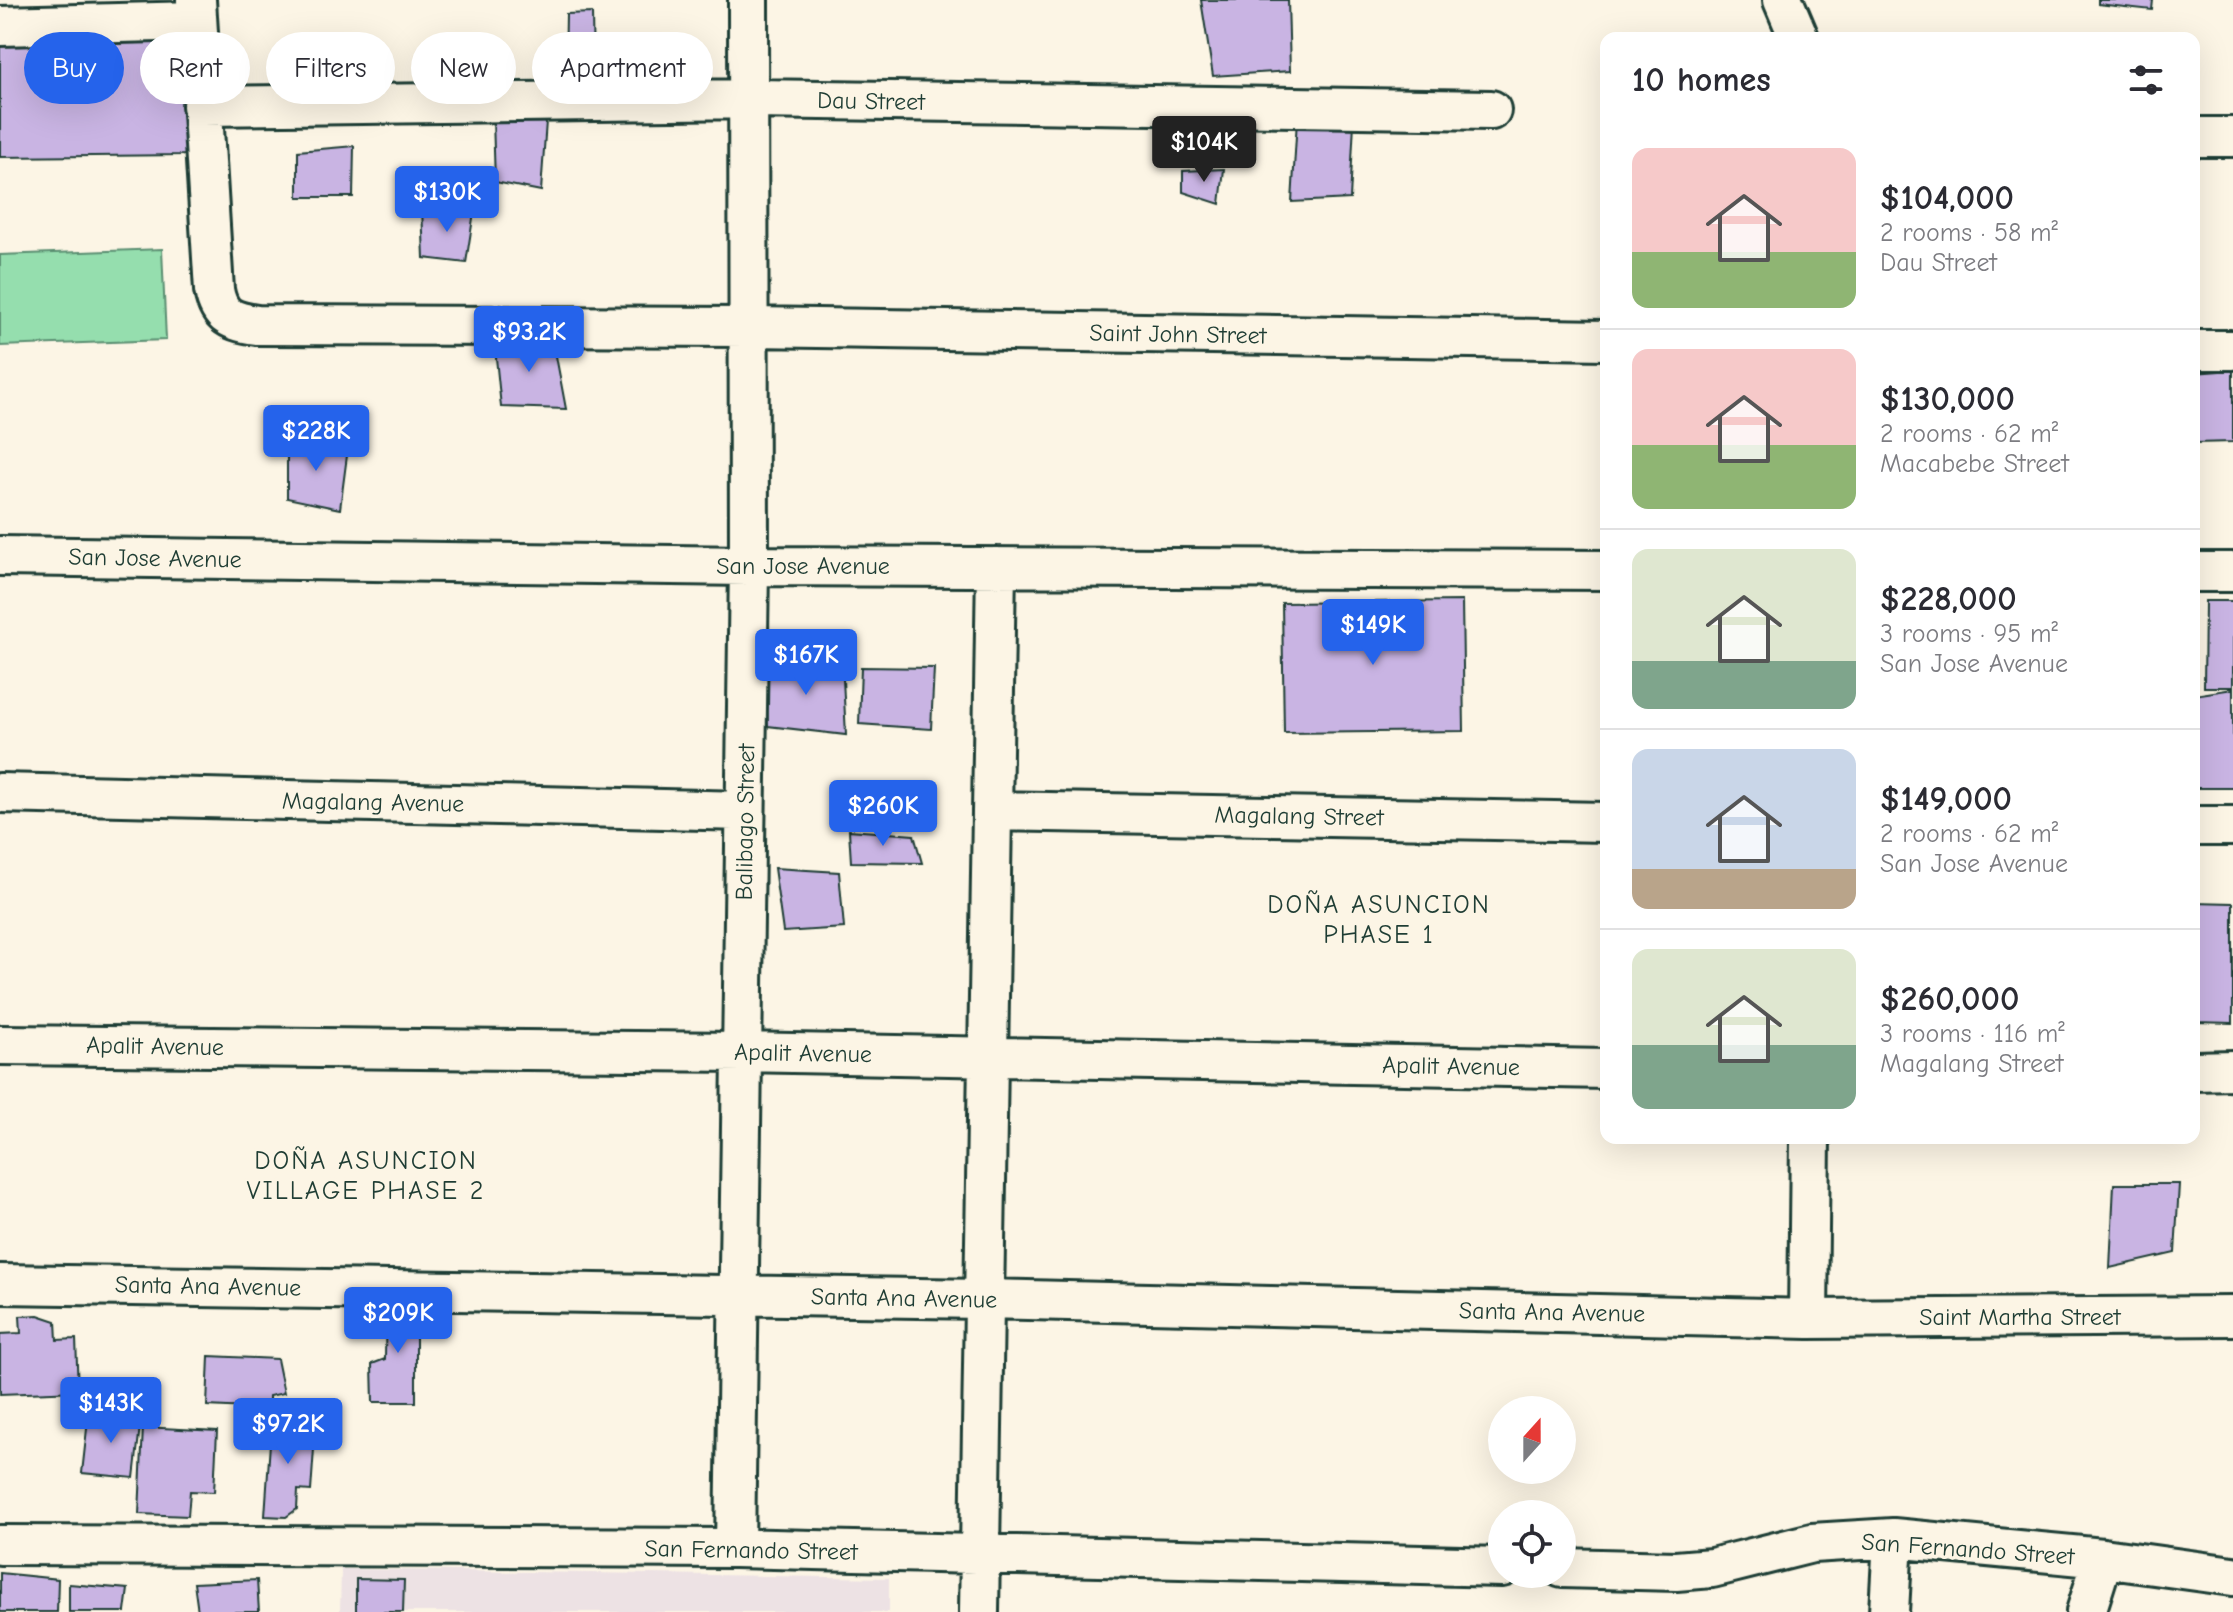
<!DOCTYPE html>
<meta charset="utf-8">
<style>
body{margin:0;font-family:"Comic Neue",sans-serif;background:#f2f2f3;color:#2b2b33;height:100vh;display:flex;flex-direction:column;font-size:30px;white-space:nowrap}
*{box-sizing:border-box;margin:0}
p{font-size:26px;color:#7c7c81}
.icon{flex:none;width:44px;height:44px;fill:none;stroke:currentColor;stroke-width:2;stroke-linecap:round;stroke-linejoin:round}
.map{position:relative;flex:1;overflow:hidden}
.sheet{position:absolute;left:1600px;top:32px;width:600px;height:1112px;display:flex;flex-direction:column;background:#fff;border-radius:16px;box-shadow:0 8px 32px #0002}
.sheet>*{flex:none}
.hud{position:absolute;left:24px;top:32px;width:760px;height:72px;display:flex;gap:16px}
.needle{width:52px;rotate:21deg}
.buttons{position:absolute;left:1488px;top:1396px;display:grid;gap:16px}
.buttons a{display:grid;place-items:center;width:88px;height:88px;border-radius:50%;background:#fff;box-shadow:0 8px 32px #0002;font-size:40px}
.price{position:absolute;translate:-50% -68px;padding:0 18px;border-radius:8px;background:#2563eb;color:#fff;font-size:26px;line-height:52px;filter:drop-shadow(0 2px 4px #0008)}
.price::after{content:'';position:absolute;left:50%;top:48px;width:24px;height:18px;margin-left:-12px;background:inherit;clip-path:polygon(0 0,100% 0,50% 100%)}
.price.active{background:#222;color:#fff}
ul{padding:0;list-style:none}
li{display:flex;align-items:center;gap:24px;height:200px;padding:0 32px}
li+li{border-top:2px solid #e1e1e2}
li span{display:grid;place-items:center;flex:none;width:224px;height:160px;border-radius:16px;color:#555}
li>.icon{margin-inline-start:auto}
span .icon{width:96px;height:96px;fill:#fffc;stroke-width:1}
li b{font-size:34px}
h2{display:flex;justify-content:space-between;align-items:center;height:96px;padding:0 32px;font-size:34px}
.pill{padding:0 28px;border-radius:36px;background:#fff;box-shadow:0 8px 32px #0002;font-size:28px;line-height:72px}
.pill.active{background:#2563eb;color:#fff}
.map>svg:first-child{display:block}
.built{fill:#ede2e4}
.green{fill:#95deae;stroke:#5a8e71;stroke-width:2}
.building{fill:#c9b4e3;stroke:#1f3d34;stroke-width:2}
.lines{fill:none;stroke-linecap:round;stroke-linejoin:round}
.street-casing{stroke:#1f3d34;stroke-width:44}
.street{stroke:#fcf5e5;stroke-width:38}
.labels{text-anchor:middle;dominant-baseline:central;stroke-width:7;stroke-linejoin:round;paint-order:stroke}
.street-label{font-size:24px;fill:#1f3d34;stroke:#fcf5e5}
.neighbourhood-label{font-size:26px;letter-spacing:2px;fill:#1f3d34;stroke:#fcf5e5}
</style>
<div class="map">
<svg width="2233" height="1612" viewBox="0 0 2233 1612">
<rect width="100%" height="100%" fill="#fcf5e5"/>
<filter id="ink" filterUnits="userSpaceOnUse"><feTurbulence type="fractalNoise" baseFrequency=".0125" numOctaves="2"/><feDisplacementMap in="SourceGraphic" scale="16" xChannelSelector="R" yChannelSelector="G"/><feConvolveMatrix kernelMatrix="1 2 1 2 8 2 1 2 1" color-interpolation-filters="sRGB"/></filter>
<g filter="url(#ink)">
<path class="built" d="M341,1569L889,1578V1612H340Z"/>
<path class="green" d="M162,249L166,340L0,346V255Z"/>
<path class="building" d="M1201,0H1288L1290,71L1213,76Z
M2098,0H2153L2152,10L2098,4Z
M592,13L593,72L565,69L566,14Z
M182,31L186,155L0,157V35Z
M493,119L546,121L541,191L495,182Z
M1297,119L1354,123L1350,199L1292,202Z
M354,146L353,197H298V151Z
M1224,169L1220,204L1183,192V171Z
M422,207L474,212L466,263L424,258Z
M494,338L553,340L566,409L501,407Z
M2233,370V442L2194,443V373Z
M287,441L348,448L340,509L287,498Z
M1462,601L1464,731L1284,733L1282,603Z
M2205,601H2233V687H2204Z
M842,661L846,735L768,726L764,667Z
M861,667L934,668L931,729L859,724Z
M2233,689V788H2194V695Z
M849,830L914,835L922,863L851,862Z
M774,868L839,872L844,928L783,932Z
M2194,902L2233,903V1023L2194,1022Z
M2114,1184H2179L2175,1253L2110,1268Z
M386,1300H416V1402H373L372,1364L385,1359Z
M38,1315L56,1321L57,1340L76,1339L78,1391L0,1394V1334L21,1333L20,1316Z
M209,1356L277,1359L284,1393L269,1396V1409L207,1406Z
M89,1411L141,1417L134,1478L82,1473Z
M272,1414L296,1416L295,1433L315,1435L311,1491L298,1490L297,1509L286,1517L265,1516Z
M143,1427L217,1431L214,1492L190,1491L188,1516L139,1514Z
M0,1573L58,1579L57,1612H0Z
M356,1579L404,1580L403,1612H356Z
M257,1580L259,1612H198L194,1583Z
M69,1584L128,1589L125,1612H69Z"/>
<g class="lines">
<g class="street-casing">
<path id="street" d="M196,0L214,290C219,317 231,321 257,325L749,327L1606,340
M1783,0L1799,38
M0,26L197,21
M202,106L749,99L1491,110
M2194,137H2233
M2194,350H2233
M0,556L749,566L1606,570
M2194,572H2233
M0,793L745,811
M992,811L1606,822
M2194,826H2233
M0,1045L742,1052L1606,1069
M2194,1071L2233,1070
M0,1284L984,1299L1808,1319L2233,1316
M1808,1319L1810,1138
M0,1545L735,1548L1502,1567
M735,1548L749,566L748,0
M1562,1568L1676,1571L1712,1568L1812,1543L1893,1538L2103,1558L2233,1576
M979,1612L996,567
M1889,1612L1893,1538
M2086,1612L2103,1558"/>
</g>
<use href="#street" class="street"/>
</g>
</g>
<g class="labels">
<g class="street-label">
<text transform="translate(871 101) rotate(1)">Dau Street</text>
<text transform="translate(1178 334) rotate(1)">Saint John Street</text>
<text transform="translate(155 558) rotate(1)">San Jose Avenue</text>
<text x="803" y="566">San Jose Avenue</text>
<text transform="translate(373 802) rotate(1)">Magalang Avenue</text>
<text transform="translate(1299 816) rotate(1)">Magalang Street</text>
<text transform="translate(745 822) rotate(-89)">Balibago Street</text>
<text transform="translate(155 1046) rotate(1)">Apalit Avenue</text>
<text transform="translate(803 1053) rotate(1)">Apalit Avenue</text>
<text transform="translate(1451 1066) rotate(1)">Apalit Avenue</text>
<text transform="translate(208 1286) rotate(1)">Santa Ana Avenue</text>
<text transform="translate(904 1298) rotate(1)">Santa Ana Avenue</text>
<text transform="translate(1552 1312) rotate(1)">Santa Ana Avenue</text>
<text x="2020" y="1317">Saint Martha Street</text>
<text transform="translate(1968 1549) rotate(4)">San Fernando Street</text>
<text transform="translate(751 1550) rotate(1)">San Fernando Street</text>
</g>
<g class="neighbourhood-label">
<text x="1379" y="905">DOÑA ASUNCION<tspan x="1379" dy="30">PHASE 1</tspan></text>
<text x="366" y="1161">DOÑA ASUNCION<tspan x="366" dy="30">VILLAGE PHASE 2</tspan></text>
</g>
</g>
</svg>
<div class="buttons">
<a><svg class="needle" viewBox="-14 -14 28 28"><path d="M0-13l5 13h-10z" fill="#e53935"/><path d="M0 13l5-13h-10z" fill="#7c7c81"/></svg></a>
<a><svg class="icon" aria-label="locate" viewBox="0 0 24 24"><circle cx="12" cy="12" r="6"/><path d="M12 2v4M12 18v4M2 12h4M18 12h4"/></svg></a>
</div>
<b class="price active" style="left:1204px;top:184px">$104K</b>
<b class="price" style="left:447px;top:234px">$130K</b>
<b class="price" style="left:529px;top:374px">$93.2K</b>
<b class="price" style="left:316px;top:473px">$228K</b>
<b class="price" style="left:1373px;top:667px">$149K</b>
<b class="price" style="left:806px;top:697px">$167K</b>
<b class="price" style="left:883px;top:848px">$260K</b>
<b class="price" style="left:398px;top:1355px">$209K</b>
<b class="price" style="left:111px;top:1445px">$143K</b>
<b class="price" style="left:288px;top:1466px">$97.2K</b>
<div class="hud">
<a class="pill active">Buy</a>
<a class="pill">Rent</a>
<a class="pill">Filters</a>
<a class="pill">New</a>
<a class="pill">Apartment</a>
</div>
<section class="sheet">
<h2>10 homes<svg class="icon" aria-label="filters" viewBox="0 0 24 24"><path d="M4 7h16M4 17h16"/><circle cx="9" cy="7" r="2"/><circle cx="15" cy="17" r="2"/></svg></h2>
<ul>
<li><span style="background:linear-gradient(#f6c9c9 65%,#8fb573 0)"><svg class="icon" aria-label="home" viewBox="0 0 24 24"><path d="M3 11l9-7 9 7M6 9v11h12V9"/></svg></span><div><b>$104,000</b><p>2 rooms · 58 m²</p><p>Dau Street</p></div></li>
<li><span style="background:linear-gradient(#f6c9c9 60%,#8fb573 0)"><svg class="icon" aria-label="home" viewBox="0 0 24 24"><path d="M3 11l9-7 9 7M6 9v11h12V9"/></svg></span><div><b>$130,000</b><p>2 rooms · 62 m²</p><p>Macabebe Street</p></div></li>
<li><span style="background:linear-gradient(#dfe7d0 70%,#7fa58c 0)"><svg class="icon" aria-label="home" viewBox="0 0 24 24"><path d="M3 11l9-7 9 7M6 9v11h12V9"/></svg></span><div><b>$228,000</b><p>3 rooms · 95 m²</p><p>San Jose Avenue</p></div></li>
<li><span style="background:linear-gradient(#c9d6e8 75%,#b9a48a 0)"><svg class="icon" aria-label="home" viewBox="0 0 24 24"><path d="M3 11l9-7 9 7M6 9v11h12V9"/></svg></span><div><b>$149,000</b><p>2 rooms · 62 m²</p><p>San Jose Avenue</p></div></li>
<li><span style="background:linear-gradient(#dfe7d0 60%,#7fa58c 0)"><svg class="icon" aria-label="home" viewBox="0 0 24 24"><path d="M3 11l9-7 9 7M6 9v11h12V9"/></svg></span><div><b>$260,000</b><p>3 rooms · 116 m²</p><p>Magalang Street</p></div></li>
</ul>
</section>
</div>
